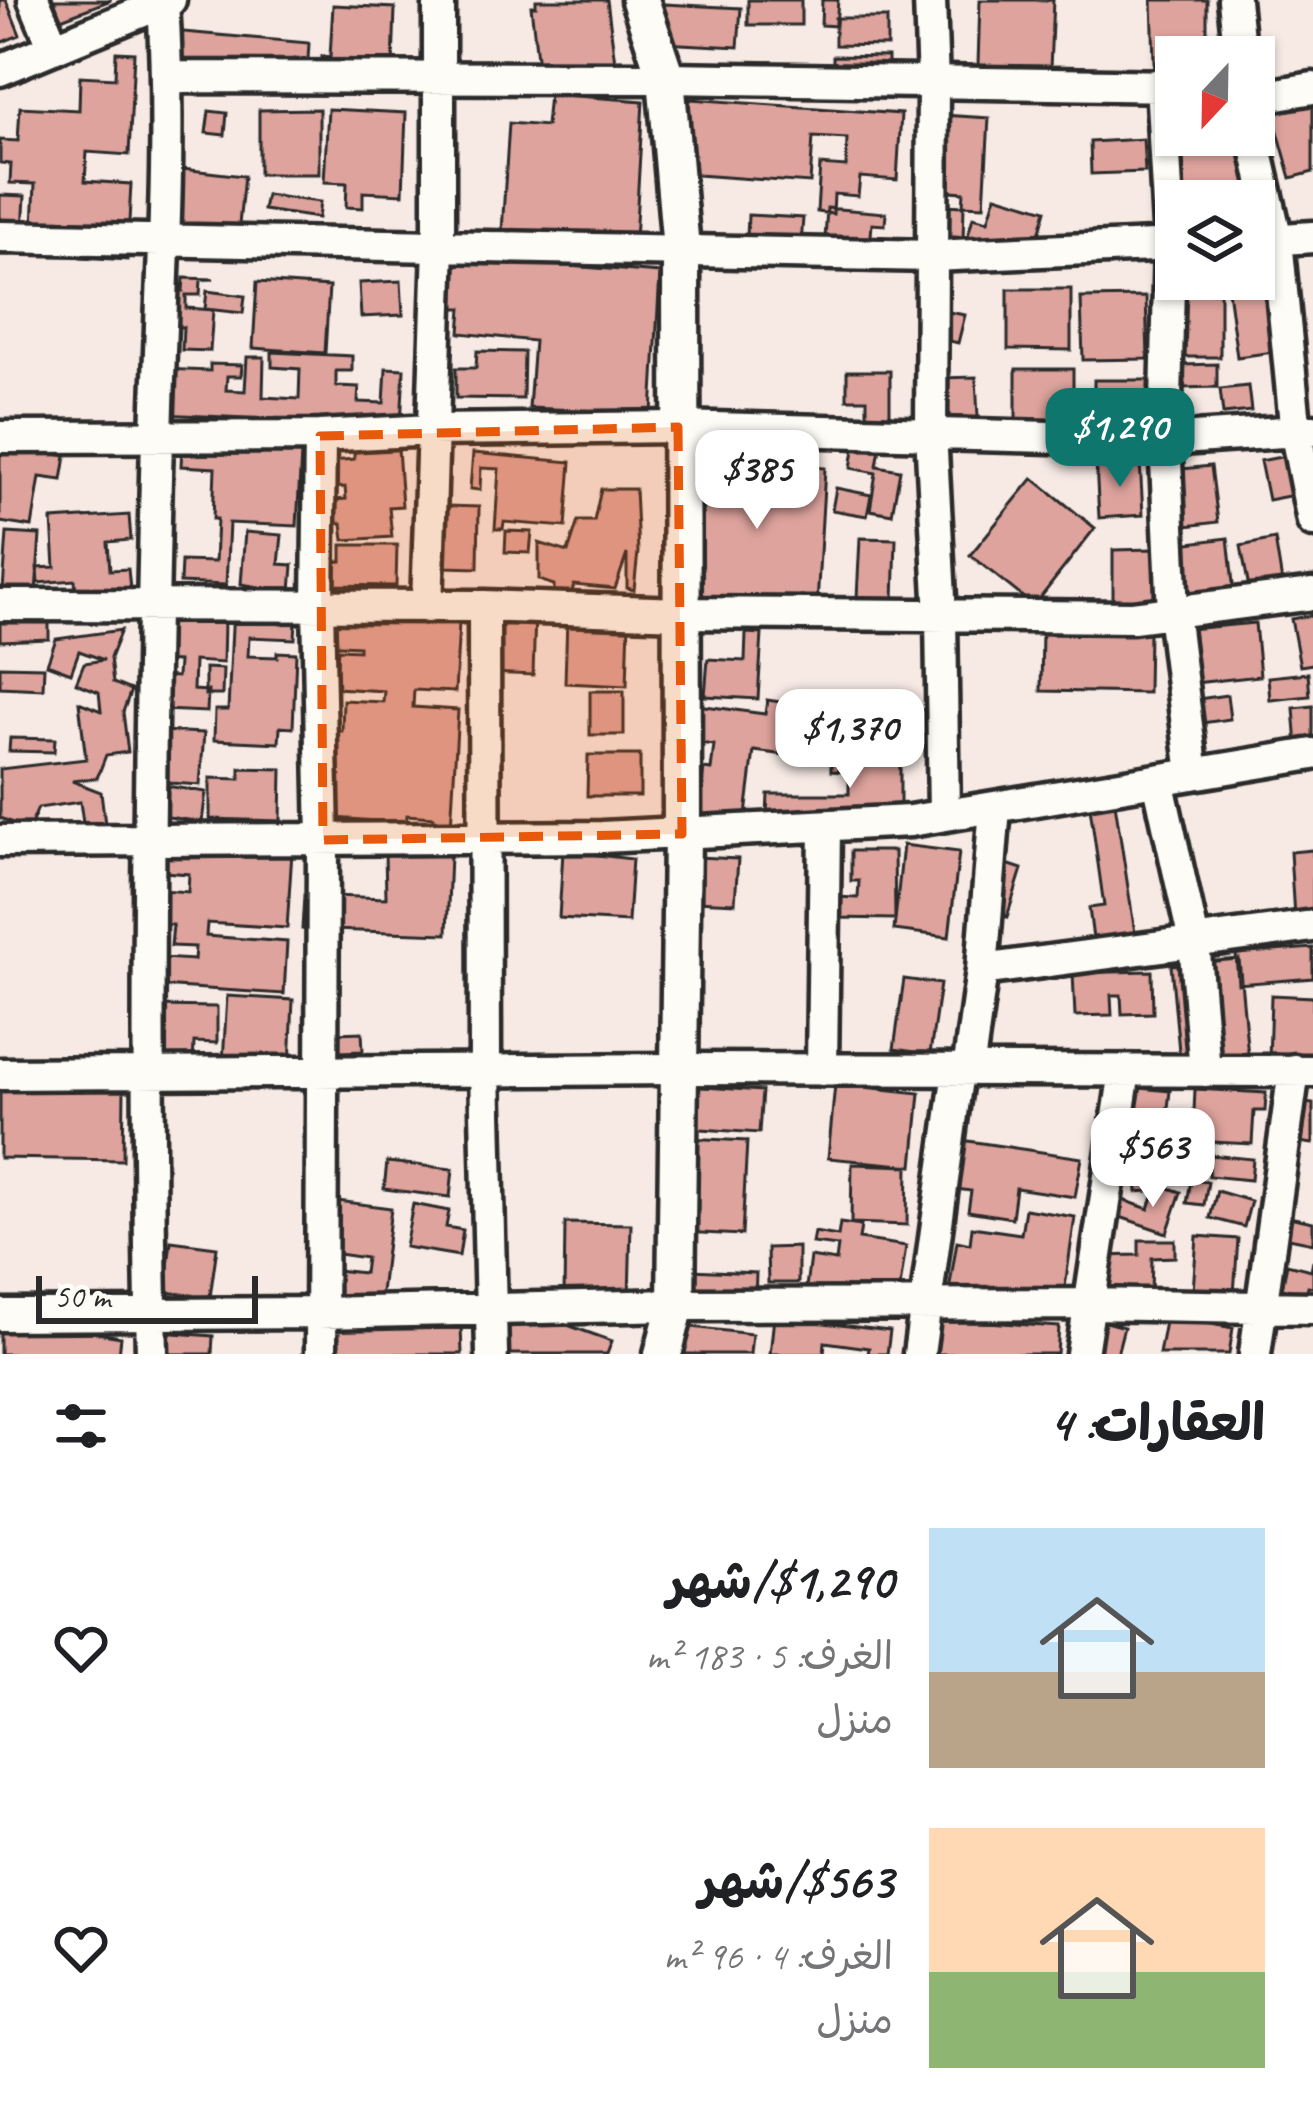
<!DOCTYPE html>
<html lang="ar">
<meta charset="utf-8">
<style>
body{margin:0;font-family:Caveat,"Playpen Sans Arabic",sans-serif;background:#f6f6f6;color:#202124;direction:rtl;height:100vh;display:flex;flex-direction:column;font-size:45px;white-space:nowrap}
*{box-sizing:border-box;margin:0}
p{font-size:39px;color:#757577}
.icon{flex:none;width:66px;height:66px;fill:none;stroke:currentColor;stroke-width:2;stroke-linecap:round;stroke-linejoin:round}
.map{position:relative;height:1354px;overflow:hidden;direction:ltr}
.side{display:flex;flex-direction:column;background:#fff;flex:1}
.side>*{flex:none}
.needle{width:78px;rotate:202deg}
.tools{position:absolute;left:1155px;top:36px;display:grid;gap:24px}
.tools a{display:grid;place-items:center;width:120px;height:120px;border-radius:0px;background:#fff;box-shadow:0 3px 9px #0004;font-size:60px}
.scale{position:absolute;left:36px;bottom:30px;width:222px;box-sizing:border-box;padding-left:12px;border:6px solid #2b2b2b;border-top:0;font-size:33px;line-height:42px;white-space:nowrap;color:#2b2b2b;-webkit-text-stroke:9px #fdfcf7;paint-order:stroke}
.price{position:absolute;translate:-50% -102px;padding:0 27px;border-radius:24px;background:#fff;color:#222;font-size:39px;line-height:78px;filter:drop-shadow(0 3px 6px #0008)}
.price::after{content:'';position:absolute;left:50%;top:72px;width:36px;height:27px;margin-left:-18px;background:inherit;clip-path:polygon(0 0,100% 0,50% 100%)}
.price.on{background:#0f766e;color:#fff}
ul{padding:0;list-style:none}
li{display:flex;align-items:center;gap:36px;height:300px;padding:0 48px}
li span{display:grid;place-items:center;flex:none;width:336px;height:240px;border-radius:0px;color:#555}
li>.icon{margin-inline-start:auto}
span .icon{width:144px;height:144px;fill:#fffc;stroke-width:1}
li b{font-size:51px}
h2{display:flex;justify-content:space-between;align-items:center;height:144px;padding:0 48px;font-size:51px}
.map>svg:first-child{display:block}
.building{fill:#dea39d;stroke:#2b2b2b;stroke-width:3}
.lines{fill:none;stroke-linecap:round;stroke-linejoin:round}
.minor-casing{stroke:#2b2b2b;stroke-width:39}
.tertiary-casing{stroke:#2b2b2b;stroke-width:45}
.minor{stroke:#fdfcf7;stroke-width:30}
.tertiary{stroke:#fdfcf7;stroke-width:36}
.marked{fill:#e8590c;fill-opacity:0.2;stroke:#e8590c;stroke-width:9;stroke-dasharray:24 15;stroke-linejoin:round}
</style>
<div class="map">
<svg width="1313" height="1354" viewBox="0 0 1313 1354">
<rect width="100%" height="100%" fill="#f7eae5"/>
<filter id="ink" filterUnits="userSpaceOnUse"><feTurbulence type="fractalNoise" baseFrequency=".00833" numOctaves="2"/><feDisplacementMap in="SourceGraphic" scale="24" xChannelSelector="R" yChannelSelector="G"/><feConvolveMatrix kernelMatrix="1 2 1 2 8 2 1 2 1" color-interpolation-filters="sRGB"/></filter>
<g filter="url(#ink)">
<path class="building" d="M0,0H6L20,35L0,43Z
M54,0H111L61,19Z
M536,0H607L615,62L538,67L531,6H536Z
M748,0H801V25H748Z
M822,0H838L836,26L821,25Z
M980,0H1053L1049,92L952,88L953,64L978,65Z
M1152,0H1207V57H1176V92H1155Z
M664,4L741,8L738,47L662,43Z
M333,5L395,8L393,67L322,64V56L330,57Z
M835,18H887V46L835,45Z
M172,31L309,43L308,60L295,59L292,84L169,73Z
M116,52L134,53L129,155L87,152L85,181L131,184L127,260L81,257V250L32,247L35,184L10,183L11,164L0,163V140L18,141L20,107L79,110L80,76L115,78Z
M833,56L888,57V94L833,80Z
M549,94L643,101L635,240L502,231L509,123L546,126Z
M690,99L901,114L897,180L860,177L858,196L834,194L833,214L817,212L820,165L846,167L847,139L813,137L810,183L684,174Z
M1313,103V172L1291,178L1273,114Z
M319,109V174H259V110Z
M328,109L406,113L403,194L363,192V208L346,207L347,183L324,182Z
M209,111L227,113L225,135L206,133Z
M926,114L989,118L984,206L963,205L964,192L921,189Z
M1176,135H1245L1249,187L1178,192Z
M1143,139L1145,172L1091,174L1090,142Z
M173,168L244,176L236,254L165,246Z
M0,195L25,196L23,231L10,230L9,255H0Z
M266,195L320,202L318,218L263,210Z
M996,195L1046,210L1033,255L964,250L973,217L988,221Z
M921,204L964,206L963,240L945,239Z
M827,208L886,213L885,225L872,224L871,236L892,237L890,263L804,261L806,237L825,239Z
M748,215L803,218L800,258L694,252L695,235L747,238Z
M454,257L660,273L652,413L529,408L534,341L460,333L462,308H451Z
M184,278L214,279L201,280L200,295H186V308L213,310L210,351L182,350L183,327L162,326L163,290L183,291Z
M401,281L403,315L361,317L359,283Z
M257,282L329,287L325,353L253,348Z
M1265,285L1274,352L1237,357L1228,290Z
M1008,289H1071V350L1008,349Z
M207,291L245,296L243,313L205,309Z
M1177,291L1220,292V357H1177Z
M1146,297L1148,359L1083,360L1081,298Z
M943,311L965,315L958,343L937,338Z
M477,351L524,352L523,399L456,398V368H476Z
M272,352L352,356V371H336V386L359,387L358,402L384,403L386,368L404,369L401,425L161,414L163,369L210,371V364L242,365L241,376H227L226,390L245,391L247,357H264L263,397L299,399L300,369L272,367Z
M1217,364V387L1182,388L1181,365Z
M1016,369H1073V429H1016Z
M847,371H890V434H867V399H847Z
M976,377L979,437L943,439L940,378Z
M1094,380H1148V431H1094Z
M1248,386L1251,411L1223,414L1220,389Z
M855,443L880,448L877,466L900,470L892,514L870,510L876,473L851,468Z
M0,445L66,456L62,480L40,477L32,527L0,522Z
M182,447L301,453L297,526L229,523L226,585L180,583L181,561L215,562L217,519H213L215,468L181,466Z
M398,448L402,506L389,507L392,537L344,540L342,523L323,524L321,501L346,499L345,487L321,489L319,462L354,459V452Z
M473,453L571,462L566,527L504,522L503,529H495L499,469L481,468L480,490L470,489Z
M696,455L825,468L817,604H695Z
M1291,455L1299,494L1268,500L1260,461Z
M1140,461L1143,515L1099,518L1096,464Z
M1211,466L1218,522L1178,527L1172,470Z
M1033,478L1095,528L1034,606L970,555Z
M836,488L871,495L867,516L832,510Z
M601,489H635L638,552L634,590L627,588V554L615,589L574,585L569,601H554V585L539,580V543L568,552L578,521H594Z
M446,506L479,507L478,568L445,567Z
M129,515L131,540L108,542L110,570L128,569L130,589L76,593L75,580L38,583L37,568L55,567L52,520Z
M506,531L532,532L530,553L505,552Z
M245,532L282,535L279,564L293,565L291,592L241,584Z
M7,533L40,535L36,592L3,590Z
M860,538L896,539L894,600L857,598Z
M1228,538L1234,592L1188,598L1181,544Z
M1275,539L1282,582L1249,588L1241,546Z
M342,545H397L396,586L326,585V562L342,561Z
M1154,549V604H1113V550Z
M233,607L296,619L295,639L249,637L248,656L277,657V652L296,653L293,728L280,727L279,743L214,740L215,710H228Z
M492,613L535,614L533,675L490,673Z
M322,614L459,623L455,692L414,690L413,707L458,710L451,828L433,827V817L407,815L406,823L334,818L337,748L320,747L321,730L342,731L343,700L383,702L384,691L318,687L319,674L336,675L338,649L359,650V646L320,644Z
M1313,615V664L1300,666L1291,619Z
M567,617L629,620L627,686L565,683Z
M49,618V639L0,641V620Z
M160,619L224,622L223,663L194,661L193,690L208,691L207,712L162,710L163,676L177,677L178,662L158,661Z
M1255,623L1260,676L1194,683L1189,629Z
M1042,628L1149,630L1148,693L1041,691Z
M121,630L110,658L113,683L131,690L123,712L128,752L106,755L97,778L72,781L101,792L106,832L83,823L80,802L38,808L29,829L0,818V769L86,759L79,702L101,711L99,692L76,683L84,663L104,660L79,651L71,673L47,664L56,639Z
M746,633L762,634L758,699L705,696L708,659L745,661Z
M0,666L44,667L43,689L0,687Z
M205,668L223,669L222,695H205Z
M1308,673L1310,696L1270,700L1268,677Z
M590,691H624V735H590Z
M1227,695L1230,719L1195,724L1191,700Z
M767,700L823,708L817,759L754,751L744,831L696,825L704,769L711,770L714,745L692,742L697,705L765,714Z
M1313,706V744L1297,746L1294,708Z
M160,731L204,733L200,785L156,782Z
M10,738L55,739L54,752L9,751Z
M588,755H640V796H587Z
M831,755H900V817L767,816L768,794H849V772L831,771Z
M240,768L282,769L281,821L210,819V778L240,779Z
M166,786L206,792L202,822L161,816Z
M1115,803L1135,933L1093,939L1089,908L1104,906L1090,807Z
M166,843L292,852L287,928L207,923L206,936L287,942L284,994L160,986L162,958L194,960L195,947L171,946L173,925L161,924L163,890L188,892L189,874L164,872Z
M903,845L959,852L949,937L894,930Z
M1313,850V916L1294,917L1290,852Z
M385,851L450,854L447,934L302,929L304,895L386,898Z
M563,851L632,859L628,922L559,918Z
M851,851H894L895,919L834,918L835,897L858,898L859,881H851Z
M697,857L738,859L735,903L695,901Z
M998,861L1022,869L1007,917L984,909Z
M1313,948V978L1238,984L1236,954Z
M1239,959L1248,1056L1180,1062L1171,965Z
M1152,971L1153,1013L1122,1014L1121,995H1111L1112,1015L1075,1016L1073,973Z
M904,979L940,984L930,1054L894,1049Z
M1271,995L1313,997V1064L1269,1062Z
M227,996L293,1000L290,1066L223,1062Z
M154,1006L217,1007V1043L194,1042L193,1066H153Z
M362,1032L363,1051L337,1052L336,1033Z
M835,1084L920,1093L913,1166L828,1158Z
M690,1086L762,1091L759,1133L687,1128Z
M1119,1086L1170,1091L1164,1142L1113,1136Z
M0,1088L124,1090L123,1160L0,1158Z
M1195,1089L1266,1093L1265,1111H1254L1252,1144L1212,1142L1211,1158L1192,1157Z
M1298,1102L1313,1104V1144L1292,1141Z
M686,1138L747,1141L742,1235L681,1232Z
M955,1139L1082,1158L1075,1197L1016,1188L1012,1218L968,1211L971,1191L948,1188Z
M1210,1155L1253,1159L1251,1180L1209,1176Z
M1186,1156L1187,1180L1149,1183L1150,1191L1137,1192L1136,1177L1174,1175L1173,1157Z
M387,1162L453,1169L450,1197L384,1189Z
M852,1164L908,1166L907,1225L851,1223Z
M1191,1180L1208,1182L1204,1205L1187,1203Z
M1157,1184L1181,1192L1167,1233L1117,1216L1123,1200L1149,1209Z
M1217,1191L1251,1201L1244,1227L1210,1218Z
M330,1200L391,1208L380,1301L323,1294L326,1269L364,1273L366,1258L324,1252Z
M413,1204L449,1211L446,1227L463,1230L459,1256L405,1247Z
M1025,1209L1075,1217L1062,1308L949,1291L957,1241L970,1244L972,1227L1021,1234Z
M1289,1217L1313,1222V1243L1284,1237Z
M565,1223L631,1224L629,1298L564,1297Z
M840,1223L861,1226L859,1239L906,1246L898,1301L806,1287L810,1257L836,1261L838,1246L812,1243L814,1232L838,1236Z
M1197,1236L1238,1239L1234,1294L1193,1291Z
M1139,1240H1175V1257L1152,1258L1151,1294L1102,1295L1101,1256L1139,1255Z
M171,1241L217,1247L209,1304L192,1302V1295L165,1292Z
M798,1247V1283H768L767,1248Z
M1313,1260V1287L1308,1286L1306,1294L1282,1288L1287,1264L1311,1270Z
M691,1270L756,1273L755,1302L690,1300Z
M517,1307L612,1341L607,1354H500Z
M1166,1316L1233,1328L1229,1354H1159Z
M0,1317L121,1337L119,1354H0Z
M774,1317L890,1331L887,1354H868L869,1348L825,1342L824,1354H770Z
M928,1318L1059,1327L1057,1354H934Z
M1098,1320L1124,1327L1117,1354H1088Z
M461,1325L462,1354H326V1328Z
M683,1326L752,1334L750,1354H671Z
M146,1331L213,1336L212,1354H144Z"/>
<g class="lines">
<g class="minor-casing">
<path id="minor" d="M34,0L54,48
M930,0L933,84L931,433L941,616L944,815
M1234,0L1240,57
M0,70L170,0
M168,77L666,78L1176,86
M1161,83L1170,245L1165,440L1173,612L1193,774
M1254,98L1313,88
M1253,135L1277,240L1296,434L1313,521
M0,237L933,256L1176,245
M1254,241L1313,237
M320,436L318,605L323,840L321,1354
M0,437L320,436L431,430L678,427L1165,440L1313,430
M0,605L484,606L681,613L1133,617L1313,594
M484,606L485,1071L492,1354
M427,607L439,245V0
M1158,780L1194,941L1205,1071
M0,841L602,837L910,821L1313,754
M982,970L1313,926
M822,1070L825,826
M968,1071L982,970L995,807
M0,1074L677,1069L1313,1071
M0,1315L319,1313L676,1305L1090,1304L1313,1308
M152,1354C145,1049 149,743 157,438C161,292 172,148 163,2
M919,1354L958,1071
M1082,1354L1125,1071
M1255,1354L1294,1070"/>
</g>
<g class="tertiary-casing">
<path id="tertiary" d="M640,0L666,78L681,249L682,834L676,1305L663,1354"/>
</g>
<use href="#minor" class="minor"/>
<use href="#tertiary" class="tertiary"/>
</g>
</g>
<path class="marked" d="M678,427L682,834L323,840L320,436Z"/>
</svg>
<div class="tools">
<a><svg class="needle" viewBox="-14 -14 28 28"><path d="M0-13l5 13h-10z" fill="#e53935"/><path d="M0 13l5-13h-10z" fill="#757577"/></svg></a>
<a><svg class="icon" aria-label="layers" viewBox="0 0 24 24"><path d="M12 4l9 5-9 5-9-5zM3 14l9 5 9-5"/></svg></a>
</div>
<div class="scale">50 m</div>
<b class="price on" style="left:1120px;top:490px">$1,290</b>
<b class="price" style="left:757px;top:532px">$385</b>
<b class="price" style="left:850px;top:791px">$1,370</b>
<b class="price" style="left:1153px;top:1210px">$563</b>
</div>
<section class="side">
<h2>العقارات: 4<svg class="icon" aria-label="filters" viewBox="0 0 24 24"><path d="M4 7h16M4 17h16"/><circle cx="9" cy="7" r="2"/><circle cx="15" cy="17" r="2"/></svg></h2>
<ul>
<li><span style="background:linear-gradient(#bfe0f5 60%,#b9a48a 0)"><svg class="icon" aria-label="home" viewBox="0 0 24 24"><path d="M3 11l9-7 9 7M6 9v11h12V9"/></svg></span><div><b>$1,290/شهر</b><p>الغرف: 5 · 183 m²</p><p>منزل</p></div><svg class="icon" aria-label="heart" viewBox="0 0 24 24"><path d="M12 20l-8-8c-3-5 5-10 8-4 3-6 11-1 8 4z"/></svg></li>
<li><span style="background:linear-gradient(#ffd9b3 60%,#8fb573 0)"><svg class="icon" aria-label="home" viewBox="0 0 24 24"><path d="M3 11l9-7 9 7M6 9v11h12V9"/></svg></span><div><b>$563/شهر</b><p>الغرف: 4 · 96 m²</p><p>منزل</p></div><svg class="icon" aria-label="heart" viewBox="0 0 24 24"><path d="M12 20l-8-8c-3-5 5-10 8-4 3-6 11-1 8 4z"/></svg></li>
</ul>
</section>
